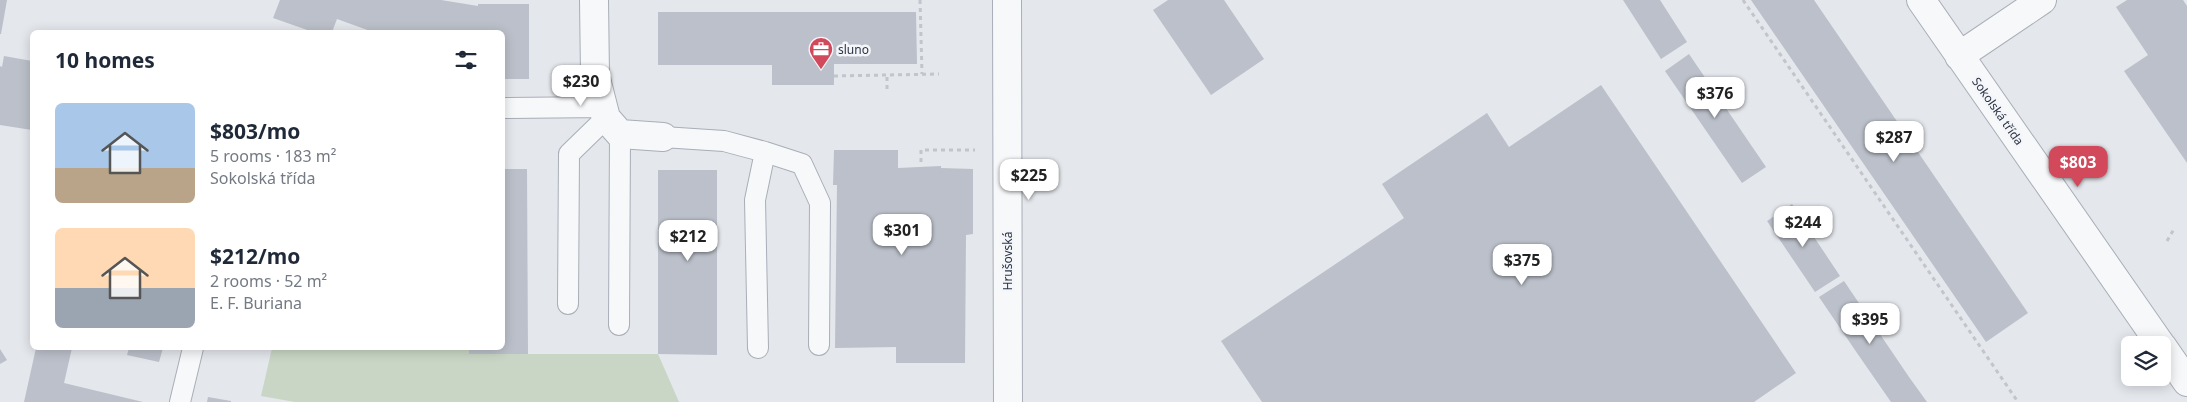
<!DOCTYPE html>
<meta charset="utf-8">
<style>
body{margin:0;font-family:"Noto Sans",sans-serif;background:#f2f2f3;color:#1f2937;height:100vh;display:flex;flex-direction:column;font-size:19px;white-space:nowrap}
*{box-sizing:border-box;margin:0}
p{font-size:16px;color:#747a83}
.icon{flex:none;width:28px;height:28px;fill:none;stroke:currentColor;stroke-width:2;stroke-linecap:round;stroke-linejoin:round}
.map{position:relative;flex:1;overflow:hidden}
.side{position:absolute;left:30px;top:30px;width:475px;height:320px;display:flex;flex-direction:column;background:#fff;border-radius:8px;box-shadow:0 2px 12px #0003}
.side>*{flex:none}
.fabs{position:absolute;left:2121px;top:336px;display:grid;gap:10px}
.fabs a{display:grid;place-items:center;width:50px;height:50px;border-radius:8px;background:#fff;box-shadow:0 2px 12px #0003;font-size:25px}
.price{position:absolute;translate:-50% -42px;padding:0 11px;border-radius:10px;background:#fff;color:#222;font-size:16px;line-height:32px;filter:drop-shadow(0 1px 2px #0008)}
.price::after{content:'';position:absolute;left:50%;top:30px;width:15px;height:11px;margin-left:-8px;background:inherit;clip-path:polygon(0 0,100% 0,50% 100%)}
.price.active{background:#d1495b;color:#fff}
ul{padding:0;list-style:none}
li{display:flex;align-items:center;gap:15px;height:125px;padding:0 25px}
li span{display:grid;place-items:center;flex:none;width:140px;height:100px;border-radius:8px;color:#555}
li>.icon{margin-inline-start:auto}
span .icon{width:60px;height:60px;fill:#fffc;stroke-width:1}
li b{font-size:21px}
h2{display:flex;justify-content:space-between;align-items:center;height:60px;padding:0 25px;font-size:21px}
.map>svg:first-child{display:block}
.green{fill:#c9d6c5}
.building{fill:#bbc0ca}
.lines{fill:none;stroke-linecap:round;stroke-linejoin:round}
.lane-casing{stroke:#a9aeb7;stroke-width:22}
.street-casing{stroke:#a9aeb7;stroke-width:30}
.path{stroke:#c2c5cb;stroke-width:3;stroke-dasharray:4 4;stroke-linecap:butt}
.lane{stroke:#f7f8fa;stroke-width:20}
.street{stroke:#f7f8fa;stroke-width:28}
.labels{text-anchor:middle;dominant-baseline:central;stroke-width:5;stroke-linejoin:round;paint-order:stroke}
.poi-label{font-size:12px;fill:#2b3445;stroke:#f4f6f9;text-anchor:start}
.street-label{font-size:12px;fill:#2b3445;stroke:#f4f6f9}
</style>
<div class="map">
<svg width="2187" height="402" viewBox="0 0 2187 402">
<rect width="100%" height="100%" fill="#e4e7ec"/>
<path class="green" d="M272,348H469V354H658L679,402H295L261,396Z"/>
<path class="building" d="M0,0H7L1,34H0Z
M280,0H441L478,6V4H529V79H502V32H373L337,19L332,32H313L273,18Z
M1168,0H1224L1264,59L1211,95L1153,10Z
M1623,0H1660L1687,42L1661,59Z
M1751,0H1814L2028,313L1986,342Z
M2127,0H2183L2187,6V163L2124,71L2148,55L2116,7Z
M658,12H916L917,64H834V85H772V65H658Z
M1689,54L1766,167L1742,183L1665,71Z
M4,56L32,61V130L0,125V66L2,67Z
M1601,85L1796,373L1754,402H1262L1221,341L1404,218L1382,184L1487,113L1509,147Z
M834,150H898V168L941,166V168L973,169V234L966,235L965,363H896V347L835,348L837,185H833Z
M502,169H527L528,354H469V348H502Z
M658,170H717V355L658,354Z
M1792,204L1840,276L1815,292L1767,221Z
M1844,281L1909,377L1927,402H1891L1857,353L1819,297Z
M36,348H72L64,383L143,402H24Z
M129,348H163L159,362L127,355Z
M0,349L7,360L0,364Z
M208,397L231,401V402H207Z"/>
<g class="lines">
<g class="lane-casing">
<path id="lane" d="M502,108L603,107
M663,137L724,141L765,152L755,200L758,348
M765,152L802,164L820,203L819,345
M568,304L569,154L606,118
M619,325L620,134
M180,402L193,348"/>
</g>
<g class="street-casing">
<path id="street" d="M594,0L595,75L606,118L620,134L663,137
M1007,0L1008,402
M1921,0L2161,345
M1959,56L2042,0
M2162,346L2187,382"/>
</g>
<path class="path" d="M920,0L922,74
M1743,0L2018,402
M834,76L939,74
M887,89V75
M921,162V150H975
M2167,241L2174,229"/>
<use href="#lane" class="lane"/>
<use href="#street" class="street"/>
</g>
<defs>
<g id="office-pin" transform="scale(1.25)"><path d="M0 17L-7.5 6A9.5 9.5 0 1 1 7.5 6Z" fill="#d1495b" stroke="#f4f6f9"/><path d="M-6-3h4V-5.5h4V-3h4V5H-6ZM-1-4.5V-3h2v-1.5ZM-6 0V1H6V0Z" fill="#fff"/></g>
</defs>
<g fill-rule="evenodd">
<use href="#office-pin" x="821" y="49"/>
</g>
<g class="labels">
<g class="poi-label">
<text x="838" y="49">sluno</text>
</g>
<g class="street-label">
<text transform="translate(1998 111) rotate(55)">Sokolská třída</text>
<text transform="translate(1007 261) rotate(-90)">Hrušovská</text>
</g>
</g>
</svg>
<div class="fabs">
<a><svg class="icon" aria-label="layers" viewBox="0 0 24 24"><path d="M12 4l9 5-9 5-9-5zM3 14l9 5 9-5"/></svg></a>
</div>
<b class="price" style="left:581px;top:107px">$230</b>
<b class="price" style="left:1715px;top:119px">$376</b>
<b class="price" style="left:1894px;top:163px">$287</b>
<b class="price active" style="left:2078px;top:188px">$803</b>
<b class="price" style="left:1029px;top:201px">$225</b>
<b class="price" style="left:1803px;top:248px">$244</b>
<b class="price" style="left:902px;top:256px">$301</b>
<b class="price" style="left:688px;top:262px">$212</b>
<b class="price" style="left:1522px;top:286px">$375</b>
<b class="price" style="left:1870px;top:345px">$395</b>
<section class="side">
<h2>10 homes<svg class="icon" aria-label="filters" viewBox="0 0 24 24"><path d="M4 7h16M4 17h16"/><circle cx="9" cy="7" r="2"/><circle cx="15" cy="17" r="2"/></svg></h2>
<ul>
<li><span style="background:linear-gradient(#a9c7e8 65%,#b9a48a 0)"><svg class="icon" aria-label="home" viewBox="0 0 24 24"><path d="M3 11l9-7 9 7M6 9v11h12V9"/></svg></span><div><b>$803/mo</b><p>5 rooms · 183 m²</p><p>Sokolská třída</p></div></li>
<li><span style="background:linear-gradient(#ffd9b3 60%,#9aa5b1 0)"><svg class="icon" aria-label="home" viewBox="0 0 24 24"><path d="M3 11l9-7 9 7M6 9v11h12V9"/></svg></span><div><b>$212/mo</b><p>2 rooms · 52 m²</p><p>E. F. Buriana</p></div></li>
</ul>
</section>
</div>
